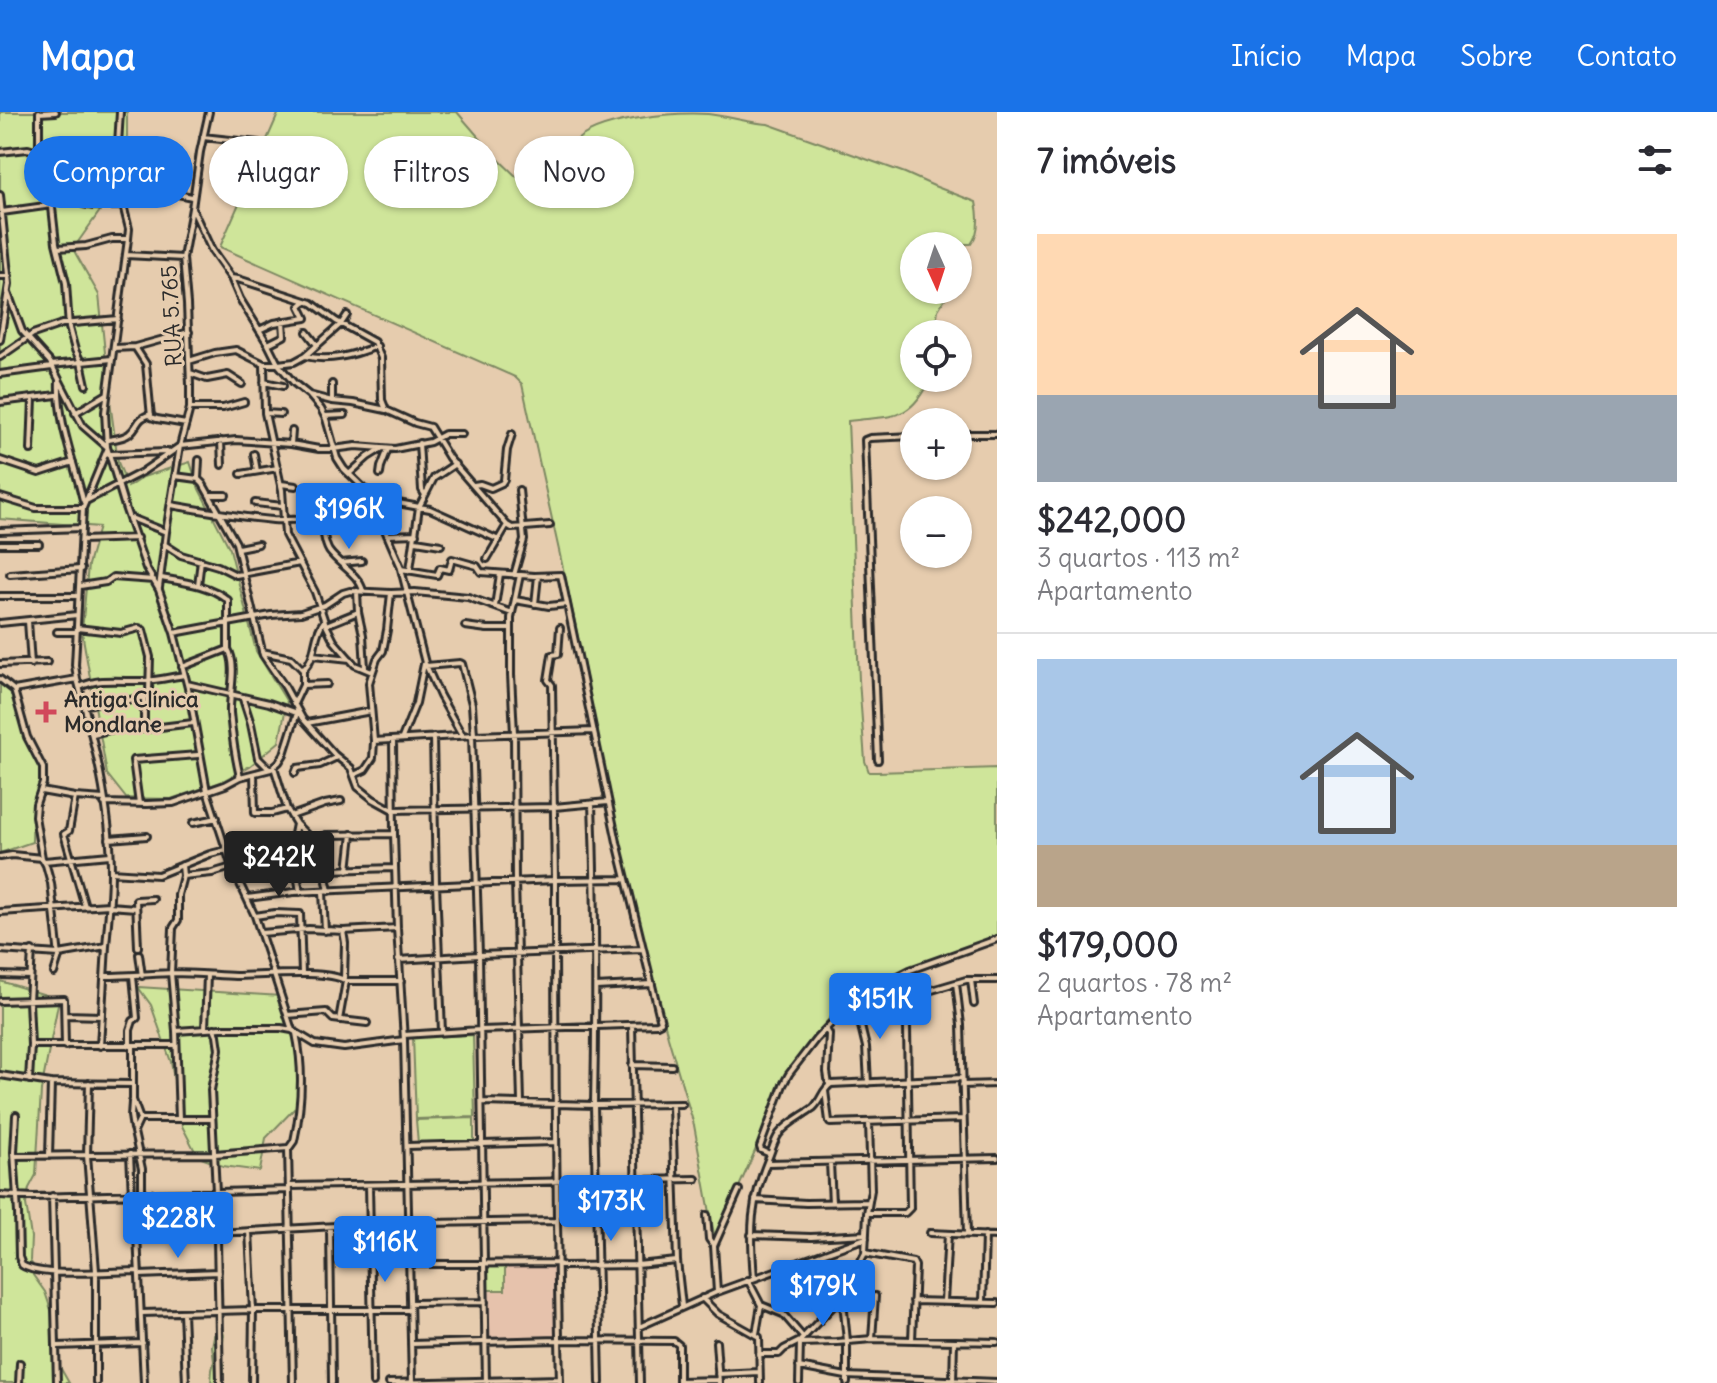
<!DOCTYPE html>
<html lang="pt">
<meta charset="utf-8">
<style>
body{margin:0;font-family:Delius,sans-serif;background:#f2f2f3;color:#2b2b33;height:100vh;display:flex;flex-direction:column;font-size:30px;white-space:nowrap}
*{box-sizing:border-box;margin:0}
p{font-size:26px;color:#7c7c81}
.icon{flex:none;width:44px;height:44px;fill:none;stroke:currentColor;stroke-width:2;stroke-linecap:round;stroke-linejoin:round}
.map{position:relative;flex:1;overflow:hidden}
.sheet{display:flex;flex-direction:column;background:#fff;width:720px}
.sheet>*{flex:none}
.guide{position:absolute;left:24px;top:24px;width:760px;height:72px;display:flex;gap:16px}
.needle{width:52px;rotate:177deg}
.controls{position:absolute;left:900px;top:120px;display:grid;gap:16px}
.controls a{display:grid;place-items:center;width:72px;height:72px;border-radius:50%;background:#fff;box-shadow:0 2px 6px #0004;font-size:40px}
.price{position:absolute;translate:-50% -68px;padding:0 18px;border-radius:8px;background:#1a73e8;color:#fff;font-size:26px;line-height:52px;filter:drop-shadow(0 2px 4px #0008)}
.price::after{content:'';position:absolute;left:50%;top:48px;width:24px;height:18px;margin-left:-12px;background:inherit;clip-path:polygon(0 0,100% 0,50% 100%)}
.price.active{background:#222;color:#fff}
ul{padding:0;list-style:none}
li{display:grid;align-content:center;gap:16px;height:424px;padding:0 40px}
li+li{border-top:2px solid #e1e1e2}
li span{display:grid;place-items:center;height:248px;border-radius:0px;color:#555}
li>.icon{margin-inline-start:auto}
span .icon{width:144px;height:144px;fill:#fffc;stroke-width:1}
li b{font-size:34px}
h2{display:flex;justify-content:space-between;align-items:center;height:96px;padding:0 40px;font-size:34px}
.tag{padding:0 28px;border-radius:36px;background:#fff;box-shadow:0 2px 6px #0004;font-size:28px;line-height:72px}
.tag.active{background:#1a73e8;color:#fff}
header{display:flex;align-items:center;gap:48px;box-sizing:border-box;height:112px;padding:0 40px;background:#1a73e8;color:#fff}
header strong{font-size:38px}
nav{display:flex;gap:44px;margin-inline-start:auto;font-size:28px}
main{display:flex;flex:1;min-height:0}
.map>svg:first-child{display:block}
.built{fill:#e6c2ac}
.green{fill:#cfe59a;stroke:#7d8862;stroke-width:2}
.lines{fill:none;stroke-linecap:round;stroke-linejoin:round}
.street-casing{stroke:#2b2b2b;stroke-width:10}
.street{stroke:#e6ccae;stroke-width:4}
.poi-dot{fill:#d1495b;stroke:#e6ccae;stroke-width:3}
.labels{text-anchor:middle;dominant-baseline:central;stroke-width:6;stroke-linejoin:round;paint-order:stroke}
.street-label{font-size:22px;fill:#2b2b2b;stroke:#e6ccae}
.poi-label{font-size:22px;font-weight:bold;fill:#2b2b2b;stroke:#e6ccae;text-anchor:start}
</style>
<header>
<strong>Mapa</strong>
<nav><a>Início</a><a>Mapa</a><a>Sobre</a><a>Contato</a></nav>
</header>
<main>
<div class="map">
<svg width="997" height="1271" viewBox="0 0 997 1271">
<rect width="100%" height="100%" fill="#e6ccae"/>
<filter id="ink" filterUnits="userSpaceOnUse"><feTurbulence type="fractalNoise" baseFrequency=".0125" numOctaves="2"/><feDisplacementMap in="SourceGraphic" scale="16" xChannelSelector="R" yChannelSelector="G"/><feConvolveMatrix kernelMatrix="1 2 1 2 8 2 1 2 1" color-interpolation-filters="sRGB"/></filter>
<g filter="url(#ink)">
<path class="built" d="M487,1151L554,1152L555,1225L487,1227Z"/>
<path class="green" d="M0,0H127V25L119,72L73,137L99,183L110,289L118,350L128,375L143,365L190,350L199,377L230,437L256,539L287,590L279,630L250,654L221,670L171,687L126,686L107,662L82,520L88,453L99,415L0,407Z
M279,0H457L495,44L518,66L549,75C557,61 564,44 573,32C594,6 676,0 708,2C728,4 748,11 768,12L905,61L934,74L976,90C979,104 980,120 971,132H954L952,134H914V178H950L938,198L934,222H914V266H930C910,312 889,303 848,309L859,568L865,649L869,660H877L997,656V825C953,840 907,852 867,877C832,898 801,935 782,971C771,992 765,1017 755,1039C742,1069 728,1098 715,1128L694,1013L668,925L621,737L574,506L522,272L515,265L220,135Z
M0,568L13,579L25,624L41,656L40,672L33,695L32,730L0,741Z
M0,869L59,887L41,979L36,1063L29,1076L26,1092L31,1125L30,1149L35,1156L33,1163L45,1180L52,1201L56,1248L69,1271H0Z
M138,875L281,884L298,943L297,994L266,1026L260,1059L223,1054L198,1045L182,1014L171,950L151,893Z
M473,923L475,1005L416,1007L413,925Z
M474,1006V1030L418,1031L416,1008Z
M505,1153V1178H488V1154Z
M220,1199L222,1201V1216L224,1223L221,1242L224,1252L223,1271H211L212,1258L214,1249L212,1234L215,1219L216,1203Z"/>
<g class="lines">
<g class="street-casing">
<path id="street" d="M39,0V40
M120,0L116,65L129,117L128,127L105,300L107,335L125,395L146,456L159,478L174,521L189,580L207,679L232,755L255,804L292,918
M39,1L56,0
M203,25L258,31
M0,40L28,37L116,65L147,66L150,76L192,85
M46,42L56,131L66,171L69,216L75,238L81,250L86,273
M84,54L83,92L94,94H122
M0,83L9,172L0,228
M192,96L212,139L231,166L240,187L268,232L278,252L294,271L309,283L321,297L326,307L337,346L344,357L369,381L400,453L425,551L440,584L462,623
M2,100L52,93
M58,136L86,134L112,127H128
M126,143L183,146
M0,164H9
M231,166L238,167L312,191L336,209L374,230L381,246L382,288L386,298
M8,181L22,219L50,250L83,314L106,334
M259,218L274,211L306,206L300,194L306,189
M307,220L317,233
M268,232L284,224L283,209
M135,235L146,252L151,305L157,307L186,312
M114,236L135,235L189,220
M305,244C329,250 354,243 377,234
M0,245L33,222L62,212L118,207
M189,249L215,241L236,238L264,252H278L294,250L305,244L341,212L347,203
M264,252L265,301L282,378L285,423L315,480L326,513L334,529L355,553L372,560
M51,253L112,247
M190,261L207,267L228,263L242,272
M0,262L52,255
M59,268C57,309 74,349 83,388
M264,270L283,274
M332,272V289
M309,283L332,289L353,291L386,298L415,311L430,315L449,346L507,413L512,416L550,413
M0,290L57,283
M191,296H223L244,290
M75,301L107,282
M265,301L281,302
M325,304L345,303
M958,322H997
M108,328C115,327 124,326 129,322C140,313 135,307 151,302
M221,329L222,353
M419,331L422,378L425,383
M291,332L292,319
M31,338L33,287
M110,342L167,340
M254,342L257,359
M0,348L39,361L73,350
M241,362L278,356
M349,362L368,345L381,337
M380,362L381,355L388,337
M175,364L198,367L203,372L236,431L263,543L285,575L302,606L335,643L351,656L358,675L373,687L393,698L554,695L608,690
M198,367L199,348
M281,372L296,374
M474,373L480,372L491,376L502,371L504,368L507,338L512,322
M369,381L398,391L430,397L499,428
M209,383H226
M0,385L36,396H83
M84,390L142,360L180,334L190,296V273L187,192L183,146L192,96L200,40L209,0
M255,391L283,394
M350,391L360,389L363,375
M171,393C205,399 239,405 273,408C289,409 303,406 319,408C325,417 323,429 329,439C339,453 359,462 363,479
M131,406L166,420
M0,419L82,416
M387,423L416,422
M82,428L137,426
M416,429L441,433
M0,432H39
M164,432L181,443L218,454L236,463L300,451
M238,436L258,432
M487,447L507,413
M341,451L362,449
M401,457L437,463L440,456L449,458L452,447L477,454L481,460L534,464L561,463L617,730L661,910L657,912L480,918L404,923
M410,457L419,395L434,366L455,352
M10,462L81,457
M514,463L524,428L519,378
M520,463L511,506V563L514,621L515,769L521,990
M161,466C184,470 210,473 228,488V537C238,554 229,582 230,601C232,622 235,644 240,665
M198,473L201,448
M80,474L106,470L113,465L154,468
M159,476L166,420L180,334L236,328L291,332L319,337H333L356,334L395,337L430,330L445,322H462
M357,479L358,500L363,523L365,556
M0,484H78
M515,488L549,494L567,492
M535,492L538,464
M495,494L500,462
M28,509L31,552
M0,511L77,503
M326,513L358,500
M465,514L487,517H511
M77,516L121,521L139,516L143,518L150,545L149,580L144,585V617
M57,520H76
M174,521L271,503L301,501L325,493L343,481L350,479L391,481L415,480L468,485L512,501
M262,540L291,546L303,558V573L294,592
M313,543L350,547
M0,552L47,550
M426,554L460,551L462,552L472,592L474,623
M182,555L228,537
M303,558C318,544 312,524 324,509
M0,567L14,578L27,625L43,656V671L36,692L35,704L42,746L46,753L51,771L59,845L54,861
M187,572L269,591L297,601
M303,573L327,572
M80,575C99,565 124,570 145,569C158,568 171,565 184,563
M14,578L77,567
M243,587L251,612L258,646L269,657
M84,594L105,589H126L144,585
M307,611L371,599
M93,622L118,616L144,617L193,611
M472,623L479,843L486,1271
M433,625L436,772L442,920
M402,626L416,591L424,552
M393,628L394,722L397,816L404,928L412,1271
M374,629L474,623L594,619
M878,648L865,328L870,326L914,324
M274,655L287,697L296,712L312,728L328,758L325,760L329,779
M295,661L297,656L320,653L337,645
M254,662L255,701H272L287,697
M354,663L365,658L373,646L374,629L369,571L377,547L383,539L387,518L391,481
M41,679L75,685L104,687
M75,685L69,719L64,722L85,794
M104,691L147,692L173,691L225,673L240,665L271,657L279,650L284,642L297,601
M139,692L133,648L198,643
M592,692C596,792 596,892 594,993L682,992
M291,704L325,692L341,689
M193,711L217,706
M296,712L292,732L300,780
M109,727L147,724
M0,745L12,743L42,746
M44,749L110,743
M329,758L395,756
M348,758L352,722
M111,760L158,763L210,742L226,738L233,741L256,742L292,735L326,723L394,722
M183,764L212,761L232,755
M323,780L325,819
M247,786L294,780L555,768L552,573L548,568L552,543L558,542L560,516
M109,794L136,796
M0,800L109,793
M255,804L275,801L300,802L302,862
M343,819L345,831L344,866
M261,821L309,817L343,819L397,816
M106,834C108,809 111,785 111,760C111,696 94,628 77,567L75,553L83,396L107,338
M138,835L136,788L153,787
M0,838L59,842L106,834L100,934
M139,842L142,864
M398,848L479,843L642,837
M0,863L30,864
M104,864C127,864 149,862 172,861C193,861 214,863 235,864C259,864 328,857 346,869H401
M908,865L914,882
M971,868L974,892
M956,871L961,913L967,1122
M596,875L652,872
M0,889L64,887L65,934
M66,903L102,904
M287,903L326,900L333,907L367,911
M339,908L346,869
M632,913L640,1271
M214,916L217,923L219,937L211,978L216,1080L220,1271
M205,917L207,863
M826,917L829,922L827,960L829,973
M176,919L221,916H281L292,918L315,932L344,936L404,928
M31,933H176
M130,934V918L133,909L137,906L133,864
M133,934V988L140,1007L134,1020L142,1057V1082L137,1122L144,1271
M632,953L672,954
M0,963L51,971L133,972
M29,968L31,933L29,889L32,839
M868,971L866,935L860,910L870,904L903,900
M962,973L997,972
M825,979L829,1009L830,1011L963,1007
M132,990L131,1004L133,1017
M483,990L594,993L600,1271
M672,993L677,1149L682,1194
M16,1003L14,1040L18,1101L19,1145L22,1153C41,1166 112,1159 138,1159
M140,1007H179L176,919L171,861L173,816L178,808V783L183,764L182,753
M179,1007H211
M407,1034L555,1030
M289,1036L294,1029C302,993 304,958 296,921
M130,1042L132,1083
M770,1042L761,1038L760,1035L783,973L789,962L816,927L850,892L873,877L910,858L997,827
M15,1044L87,1043L89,971
M49,1044L51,971
M767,1051L997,1046
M830,1051L832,1091
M369,1073L373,1271
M289,1074L696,1067
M0,1083L33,1085L289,1078
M52,1084L57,1271
M755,1088L806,1091L869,1090
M867,1101H905L910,1096L907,916L901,887L966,868H997
M707,1103L709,1127L714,1134L717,1180
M330,1115L332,1271
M249,1119L253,1198L252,1271
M930,1121L997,1124
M137,1122L217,1121L370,1112L557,1109
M751,1123L811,1125L866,1122
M714,1134L739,1078
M865,1141L913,1150L915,1154L912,1228
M801,1150L825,1164L844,1181
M410,1152L557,1151L564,1154L637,1153L677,1149
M139,1163L218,1160
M754,1166C750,1117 750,1091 769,1045C772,1038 774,1029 779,1022C787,1011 802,1004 813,996C821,989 822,978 831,972L962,966
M748,1168L761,1193L756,1222
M702,1186L718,1202L759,1225L760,1271
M913,1189L997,1191
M944,1189L948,1122
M983,1190L985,1123
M410,1191L485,1190
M836,1191L843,1195L844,1199L847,1229V1271
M761,1193L783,1202L802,1224
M183,1200L186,1271
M142,1201L253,1198H410
M639,1215L717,1180L866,1126
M872,1227L875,1184
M716,1230L719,1271
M800,1231L837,1230L872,1227L997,1230
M411,1232L559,1228L674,1229L679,1233V1271
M57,1234L143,1231
M759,1242H779L784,1237L800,1229L836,1191L849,1172L865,1141L867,1101L871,1078L869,1010
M799,1255L846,1264L997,1270
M718,1262L759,1260
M679,1269L719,1268
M953,1269L954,1229
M19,1271L20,1251
M96,1271V1159L87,1043L215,1042L288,1036L293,1271
M389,1271L559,1267
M560,1271C556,1103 555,935 555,768L625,767
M799,1271L800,1231"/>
</g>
<use href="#street" class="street"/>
</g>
</g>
<path class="poi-dot" d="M42 588h8v8h8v8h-8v8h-8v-8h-8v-8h8z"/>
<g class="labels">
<g class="street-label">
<text transform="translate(171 204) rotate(-93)">RUA 5.765</text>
</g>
<g class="poi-label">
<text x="64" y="587">Antiga Clínica<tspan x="64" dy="25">Mondlane</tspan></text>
</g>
</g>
</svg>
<div class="controls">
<a><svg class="needle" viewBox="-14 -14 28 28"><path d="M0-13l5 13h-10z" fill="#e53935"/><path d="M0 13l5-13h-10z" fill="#7c7c81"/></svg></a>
<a><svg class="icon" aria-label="locate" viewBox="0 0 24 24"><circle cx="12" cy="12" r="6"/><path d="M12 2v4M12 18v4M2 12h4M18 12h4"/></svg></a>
<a>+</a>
<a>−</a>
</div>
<b class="price" style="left:349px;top:439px">$196K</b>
<b class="price active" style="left:279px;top:787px">$242K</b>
<b class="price" style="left:880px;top:929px">$151K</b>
<b class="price" style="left:611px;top:1131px">$173K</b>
<b class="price" style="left:178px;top:1148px">$228K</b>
<b class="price" style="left:385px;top:1172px">$116K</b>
<b class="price" style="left:823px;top:1216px">$179K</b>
<div class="guide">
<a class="tag active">Comprar</a>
<a class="tag">Alugar</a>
<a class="tag">Filtros</a>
<a class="tag">Novo</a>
</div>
</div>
<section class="sheet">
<h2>7 imóveis<svg class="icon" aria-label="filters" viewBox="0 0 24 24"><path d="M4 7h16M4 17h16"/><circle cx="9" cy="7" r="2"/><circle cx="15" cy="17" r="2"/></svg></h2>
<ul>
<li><span style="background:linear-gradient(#ffd9b3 65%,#9aa5b1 0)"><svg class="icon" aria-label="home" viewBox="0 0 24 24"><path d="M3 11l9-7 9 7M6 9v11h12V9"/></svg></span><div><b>$242,000</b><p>3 quartos · 113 m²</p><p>Apartamento</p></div></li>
<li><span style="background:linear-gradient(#a9c7e8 75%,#b9a48a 0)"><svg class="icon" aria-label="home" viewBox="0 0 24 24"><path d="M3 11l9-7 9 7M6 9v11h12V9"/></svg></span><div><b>$179,000</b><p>2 quartos · 78 m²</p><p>Apartamento</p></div></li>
</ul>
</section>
</main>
